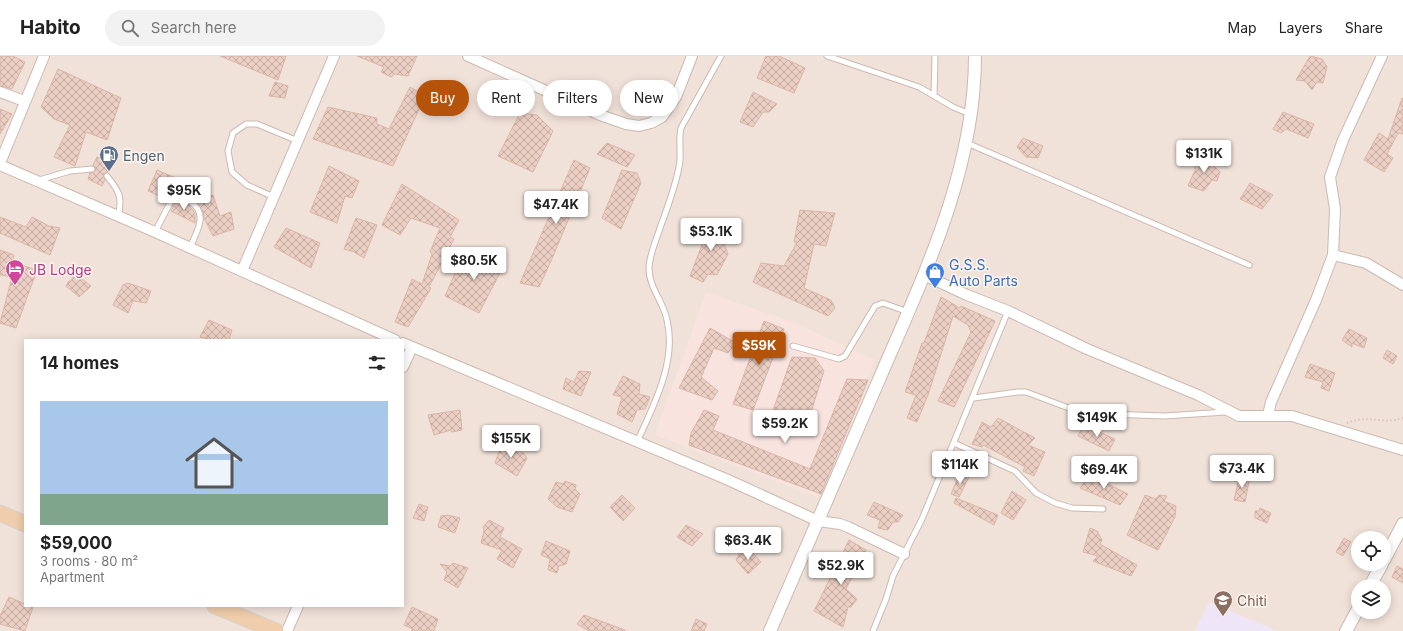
<!DOCTYPE html>
<meta charset="utf-8">
<style>
body{margin:0;font-family:Inter,sans-serif;background:#f2f2f2;color:#222;height:100vh;display:flex;flex-direction:column;font-size:15px;white-space:nowrap}
*{box-sizing:border-box;margin:0}
p{font-size:13px;color:#767676}
.icon{flex:none;width:22px;height:22px;fill:none;stroke:currentColor;stroke-width:2;stroke-linecap:round;stroke-linejoin:round}
.map{position:relative;flex:1;overflow:hidden}
.drawer{position:absolute;left:24px;top:283px;width:380px;height:268px;display:flex;flex-direction:column;background:#fff;border-radius:0px;box-shadow:0 2px 10px #0003}
.drawer>*{flex:none}
.banner{position:absolute;left:416px;top:24px;width:380px;height:36px;display:flex;gap:8px}
.controls{position:absolute;left:1351px;top:475px;display:grid;gap:8px}
.controls a{display:grid;place-items:center;width:40px;height:40px;border-radius:50%;background:#fff;box-shadow:0 2px 10px #0003;font-size:20px}
.price{position:absolute;translate:-50% -34px;padding:0 9px;border-radius:4px;background:#fff;color:#222;font-size:13px;line-height:26px;filter:drop-shadow(0 1px 2px #0008)}
.price::after{content:'';position:absolute;left:50%;top:24px;width:12px;height:9px;margin-left:-6px;background:inherit;clip-path:polygon(0 0,100% 0,50% 100%)}
.price.active{background:#b45309;color:#fff}
ul{padding:0;list-style:none}
li{display:grid;align-content:center;gap:8px;height:212px;padding:0 16px}
li span{display:grid;place-items:center;height:124px;border-radius:0px;color:#555}
li>.icon{margin-inline-start:auto}
span .icon{width:72px;height:72px;fill:#fffc;stroke-width:1}
li b{font-size:17px}
h2{display:flex;justify-content:space-between;align-items:center;height:48px;padding:0 16px;font-size:17px}
.pill{padding:0 14px;border-radius:18px;background:#fff;box-shadow:0 2px 10px #0003;font-size:14px;line-height:36px}
.pill.active{background:#b45309;color:#fff}
header{display:flex;align-items:center;gap:24px;box-sizing:border-box;height:56px;padding:0 20px;background:#fff;border-bottom:1px solid #e0e0e0}
header strong{font-size:19px}
nav{display:flex;gap:22px;margin-inline-start:auto;font-size:14px}
.search{width:280px;height:36px;background:#f2f2f2;display:flex;align-items:center;gap:10px;box-sizing:border-box;padding:0 14px;border-radius:22px;color:#767676;font-size:15px}
.map>svg:first-child{display:block}
.residential{fill:#f1e2d9;fill-rule:evenodd}
.commercial{fill:#f8e3df}
.education{fill:#eee6f6}
.building{fill:url(#building-cross-hatch);stroke:#dcb4a7}
.lines{fill:none;stroke-linecap:round;stroke-linejoin:round}
.service-casing{stroke:#cbb9b0;stroke-width:7}
.minor-casing{stroke:#cbb9b0;stroke-width:12}
.tertiary-casing{stroke:#cbb9b0;stroke-width:14}
.primary-casing{stroke:#d7d0ce;stroke-width:17}
.path{stroke:#d1b2a8;stroke-width:2;stroke-dasharray:1 3;stroke-linecap:butt}
.service{stroke:#fff;stroke-width:5}
.minor{stroke:#fff;stroke-width:10}
.tertiary{stroke:#fff;stroke-width:12}
.primary{stroke:#f0cdab;stroke-width:15}
.labels{text-anchor:middle;dominant-baseline:central;stroke-width:3;stroke-linejoin:round;paint-order:stroke}
.service-label{font-size:14px;fill:#4e5e75;stroke:#fdf6ef;text-anchor:start}
.shop-label{font-size:14px;fill:#366cbe;stroke:#fdf6ef;text-anchor:start}
.hotel-label{font-size:14px;fill:#b23c85;stroke:#fdf6ef;text-anchor:start}
.education-label{font-size:14px;fill:#785e54;stroke:#fdf6ef;text-anchor:start}
</style>
<header>
<strong>Habito</strong>
<div class="search"><svg class="icon" aria-label="search" viewBox="0 0 24 24"><circle cx="10" cy="10" r="6"/><path d="M15 15l6 6"/></svg>Search here</div>
<nav><a>Map</a><a>Layers</a><a>Share</a></nav>
</header>
<div class="map">
<svg width="1403" height="575" viewBox="0 0 1403 575">
<defs>
<pattern id="building-cross-hatch" width="8" height="8" patternUnits="userSpaceOnUse"><rect width="8" height="8" fill="#eccfc4"/><path d="M0 0l8 8M0 8l8-8" fill="none" stroke="#c4aba2"/></pattern>
</defs>
<rect width="100%" height="100%" fill="#faf1e9"/>
<path class="residential" d="M0,0H1403V575H0ZM25,284H403V550H25ZM1358,482H1384V508H1358ZM1358,530H1384V556H1358Z"/>
<path class="commercial" d="M706,236L792,266L875,304L818,441L655,379Z"/>
<path class="education" d="M1209,546L1277,575H1195Z"/>
<path class="building" d="M0,0H13L25,6L12,33L0,30Z
M220,0H286L278,24Z
M357,0H417L408,20L395,18L391,21L381,16L384,11Z
M766,0H779L805,12L794,37L757,22Z
M1310,0L1322,3L1327,11L1323,27L1317,26L1312,34L1305,25L1296,24Z
M58,13L121,42L107,84L86,76L75,110L54,101L70,69L54,63L41,51Z
M275,26L288,30L285,42L269,40Z
M410,31L425,40L393,110L313,83L328,51L377,62V68L389,73Z
M753,36L777,48L769,56H763L753,71L740,66Z
M1402,42H1403V78L1398,77L1387,98L1393,102L1384,116L1364,104L1379,77L1388,83Z
M0,53L12,58L0,78Z
M1283,56L1314,68L1308,82L1286,73L1281,77L1273,73Z
M520,57L537,59L553,75L533,116L498,100Z
M1023,82L1043,90L1038,102L1026,101L1017,91Z
M607,87L635,99L627,111L597,98Z
M97,101L113,107L108,116L103,118L105,124L102,130L88,123L90,117L96,114L93,109Z
M1198,101L1204,105L1210,101L1217,108L1214,110L1220,116L1217,125L1212,124L1204,135L1188,130L1195,114V111Z
M574,104L590,112L551,205L539,231L520,227Z
M329,110L359,125L352,142L345,140L337,167L310,156Z
M157,114L178,123L172,137L167,143L148,135Z
M622,114L637,117L641,127L621,173L602,162Z
M1250,127L1273,139L1262,153L1240,143Z
M402,128L459,164L450,181L454,183L429,231L431,232L408,271L395,266L412,223L422,228L432,198L430,196L440,172L411,162L400,179L382,169Z
M213,139L220,160L231,156L234,173L213,180L204,162L203,155L196,146Z
M176,145L186,150L188,149L193,154L195,158V167L171,155Z
M800,154L835,157L826,190L814,188L804,232L831,244L835,252L828,260L753,226L761,207L784,210L797,186H794Z
M0,161L26,171L32,161L49,170L60,172L50,199L0,177Z
M356,162L377,169L364,202L354,196L344,193Z
M712,163L730,171L723,185L728,198L717,219L708,218L703,226L690,220Z
M286,172L320,187L311,212L274,191Z
M0,194L14,199L12,206L37,214L16,272L0,267L12,221L0,219Z
M465,195L479,197L503,211L479,257L445,240Z
M77,219L91,230L79,241L66,230L69,225H71L73,221Z
M128,227L151,235L146,247L133,245L128,257L113,249L123,229Z
M941,241L960,252L961,250L995,265L954,351L938,345L971,276L968,269L953,260L928,339L917,366L907,362L916,339L905,336L922,287H924Z
M209,264L232,274L229,284H213L200,281Z
M764,265L784,273L753,354L733,348Z
M710,272L736,287L728,297L714,292L701,321L718,335L712,344L679,332Z
M1349,273L1367,282L1364,292L1352,287V291L1342,284Z
M1387,294L1397,300L1393,308L1383,302Z
M792,301L815,302L824,315L805,375L782,361L771,360Z
M1310,308L1335,317L1329,335L1321,332L1323,326L1305,321Z
M579,315L591,316L581,340L563,333L566,322L574,326Z
M623,320L640,328L639,338L650,341L645,353L637,354L632,366L617,358L622,341L613,339Z
M847,323L868,324L821,438L689,389L691,377L704,354L719,360L713,374L810,413Z
M460,354L462,374L452,376L451,374L434,379L428,359Z
M998,362L1035,382L1028,389L1045,396L1034,420L1023,415L1025,411L983,389L982,391L972,388L982,366L991,371Z
M1083,369L1115,383L1109,395L1078,380Z
M505,387L520,393L527,402L517,420L495,407L501,390Z
M960,417L969,421L959,441L951,438Z
M1090,419L1128,438L1120,449L1080,432Z
M1240,419L1250,421L1245,446L1234,444Z
M565,425L576,429L575,433L580,438L572,456L557,451L548,443L556,426L563,428Z
M1012,435L1026,444L1013,464L1001,457Z
M622,439L635,452L623,465L610,451Z
M1145,439L1156,443L1159,439L1167,440L1164,445L1176,450L1175,461L1158,494L1127,479Z
M956,442L998,459L994,469L954,447Z
M874,446L903,459L898,466H893L888,474L878,472L880,464L867,459Z
M419,448L428,451L424,465L413,462Z
M1260,452L1271,457L1267,467L1255,462V455H1259Z
M448,459L460,462L455,477L438,471L441,460Z
M489,464L504,472L500,481L522,493L513,512L497,503L502,494L481,487L484,475L483,471Z
M686,469L703,478L692,490L677,481Z
M1090,472L1097,475L1102,484L1100,488L1137,509L1131,520L1093,505L1098,500L1083,496Z
M1344,482L1351,486L1343,500L1336,496Z
M849,484L866,494L846,533L857,543L851,551H848L843,571L814,555Z
M546,485L570,495L566,508L559,510L557,517L548,514L550,503L541,499Z
M749,493L761,506L748,518L736,504L740,496Z
M453,507L468,512L458,532L444,524L447,516L440,508L450,510Z
M1397,510L1403,513V527L1392,521Z
M9,541L25,548V550L33,551L25,575L0,568V560Z
M412,551L438,563L434,575H411L413,573L404,569Z
M584,559L625,574V575H589L577,568Z
M696,563L707,568L704,575H691Z"/>
<g class="lines">
<g class="service-casing">
<path id="service" d="M827,0L919,31L953,51L970,58
M934,40L935,0
M967,87L1249,209
M107,120C119,135 123,141 118,161
M39,124L70,115L92,113
M274,141L247,129L232,116L228,95L233,77L246,68H257L298,85
M155,176L173,141C179,140 186,142 191,146C209,159 196,176 190,192
M793,290L839,303L845,300L875,250L883,247L908,256
M974,342L1018,336H1026L1082,357L1164,360L1226,356
M637,386C654,349 677,305 667,264C664,247 649,231 649,213C649,199 656,185 660,172C667,153 675,132 679,111C682,99 678,86 681,72L721,0
M954,387L1015,415L1036,437L1055,447L1072,452L1103,453
M873,575L886,543L893,520L922,463L1008,255"/>
</g>
<g class="minor-casing">
<path id="minor" d="M468,0L600,59L626,68L639,70L651,67L662,61L676,41L692,0
M0,36L24,45
M0,107L44,0
M0,109L155,176L395,284
M1333,199L1366,207L1403,229
M242,215L334,0
M924,219L967,239L1008,255L1087,293L1198,339L1239,360H1292L1403,394
M403,287L726,423L818,465L840,468L848,471L904,498
M403,311L412,291
M1268,359L1271,346L1316,244L1333,199L1335,153L1330,121L1343,84L1382,0
M287,575L298,550"/>
</g>
<g class="tertiary-casing">
<path id="tertiary" d="M1384,504L1403,468
M1370,530L1382,508
M770,575C806,492 842,409 878,326C923,221 975,116 975,0
M1346,575L1358,553"/>
</g>
<g class="primary-casing">
<path id="primary" d="M0,457L25,468
M215,550L276,575"/>
</g>
<path class="path" d="M1347,367C1366,358 1384,369 1403,362"/>
<use href="#service" class="service"/>
<use href="#minor" class="minor"/>
<use href="#tertiary" class="tertiary"/>
<use href="#primary" class="primary"/>
</g>
<defs>
<g id="fuel-pin" transform="scale(1)"><path d="M0 17L-7.5 6A9.5 9.5 0 1 1 7.5 6Z" fill="#5c6f8a" stroke="#fdf6ef"/><path d="M-5.5-6h7V0h2V4h1.3V-2.5L3-4.5l.8-.8L6-3V5H2.5V1h-1V6h-7ZM-4.2-4.7v3.2H.2V-4.7Z" fill="#fff"/></g>
<g id="hotel-pin" transform="scale(1)"><path d="M0 17L-7.5 6A9.5 9.5 0 1 1 7.5 6Z" fill="#d1479c" stroke="#fdf6ef"/><path d="M-6-4.5h1.5V1H6V5H4.5V3h-9V5H-6ZM-4 0a1.8 1.8 0 1 1 3.6 0ZM.5 0V-2.5h3Q6-2.5 6 0Z" fill="#fff"/></g>
<g id="shop-pin" transform="scale(1)"><path d="M0 17L-7.5 6A9.5 9.5 0 1 1 7.5 6Z" fill="#3f7fe0" stroke="#fdf6ef"/><path d="M-5-2.5h2.3a2.7 3.5 0 0 1 5.4 0H5L5.5 6h-11ZM-1.5-2.5h3a1.5 2.3 0 0 0-3 0Z" fill="#fff"/></g>
<g id="school-pin" transform="scale(1)"><path d="M0 17L-7.5 6A9.5 9.5 0 1 1 7.5 6Z" fill="#8d6e63" stroke="#fdf6ef"/><path d="M0-5L7-2L0 1L-7-2ZM-4 1L0 2.5L4 1V4Q0 6-4 4Z" fill="#fff"/></g>
</defs>
<g fill-rule="evenodd">
<use href="#fuel-pin" x="109" y="99"/>
<use href="#hotel-pin" x="15" y="213"/>
<use href="#shop-pin" x="935" y="216"/>
<use href="#school-pin" x="1223" y="544"/>
</g>
<g class="labels">
<g class="service-label">
<text x="123" y="99">Engen</text>
</g>
<g class="shop-label">
<text x="949" y="208">G.S.S.<tspan x="949" dy="16">Auto Parts</tspan></text>
</g>
<g class="hotel-label">
<text x="29" y="213">JB Lodge</text>
</g>
<g class="education-label">
<text x="1237" y="544">Chiti</text>
</g>
</g>
</svg>
<div class="controls">
<a><svg class="icon" aria-label="locate" viewBox="0 0 24 24"><circle cx="12" cy="12" r="6"/><path d="M12 2v4M12 18v4M2 12h4M18 12h4"/></svg></a>
<a><svg class="icon" aria-label="layers" viewBox="0 0 24 24"><path d="M12 4l9 5-9 5-9-5zM3 14l9 5 9-5"/></svg></a>
</div>
<b class="price" style="left:1204px;top:118px">$131K</b>
<b class="price" style="left:184px;top:155px">$95K</b>
<b class="price" style="left:556px;top:169px">$47.4K</b>
<b class="price" style="left:711px;top:196px">$53.1K</b>
<b class="price" style="left:474px;top:225px">$80.5K</b>
<b class="price active" style="left:759px;top:310px">$59K</b>
<b class="price" style="left:1097px;top:382px">$149K</b>
<b class="price" style="left:785px;top:388px">$59.2K</b>
<b class="price" style="left:511px;top:403px">$155K</b>
<b class="price" style="left:960px;top:429px">$114K</b>
<b class="price" style="left:1242px;top:433px">$73.4K</b>
<b class="price" style="left:1104px;top:434px">$69.4K</b>
<b class="price" style="left:748px;top:505px">$63.4K</b>
<b class="price" style="left:841px;top:530px">$52.9K</b>
<div class="banner">
<a class="pill active">Buy</a>
<a class="pill">Rent</a>
<a class="pill">Filters</a>
<a class="pill">New</a>
</div>
<section class="drawer">
<h2>14 homes<svg class="icon" aria-label="filters" viewBox="0 0 24 24"><path d="M4 7h16M4 17h16"/><circle cx="9" cy="7" r="2"/><circle cx="15" cy="17" r="2"/></svg></h2>
<ul>
<li><span style="background:linear-gradient(#a9c7e8 75%,#7fa58c 0)"><svg class="icon" aria-label="home" viewBox="0 0 24 24"><path d="M3 11l9-7 9 7M6 9v11h12V9"/></svg></span><div><b>$59,000</b><p>3 rooms · 80 m²</p><p>Apartment</p></div></li>
</ul>
</section>
</div>
